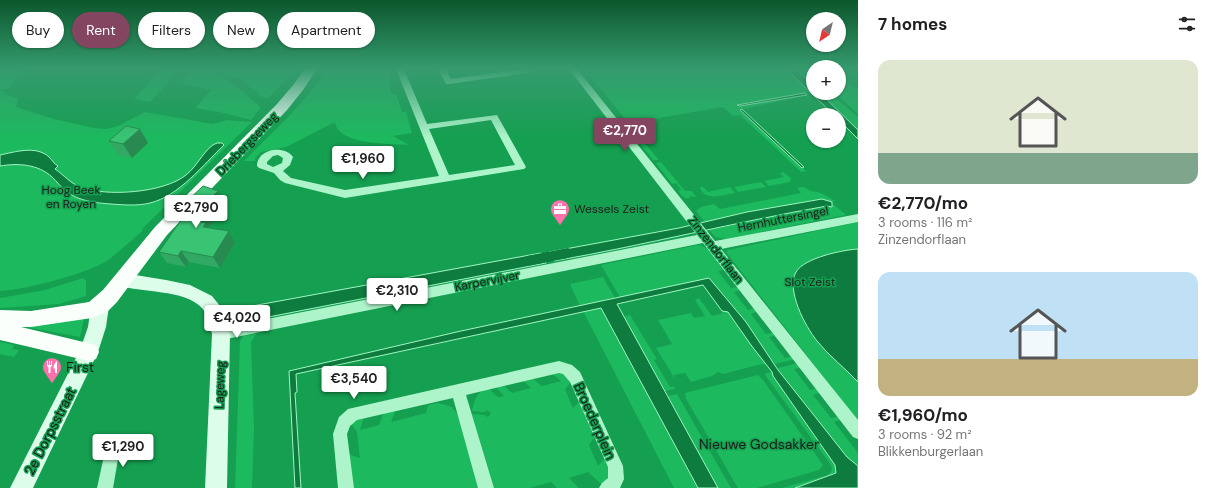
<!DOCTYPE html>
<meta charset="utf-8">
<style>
body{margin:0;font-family:"DM Sans",sans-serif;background:#f2f2f2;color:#202124;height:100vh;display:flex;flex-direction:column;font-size:15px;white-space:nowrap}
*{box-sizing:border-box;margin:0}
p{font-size:13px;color:#757577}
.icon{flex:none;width:22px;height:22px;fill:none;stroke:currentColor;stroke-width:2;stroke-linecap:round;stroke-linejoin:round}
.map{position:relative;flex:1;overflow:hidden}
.drawer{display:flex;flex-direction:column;background:#fff;width:360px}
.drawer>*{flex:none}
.hud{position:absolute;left:12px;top:12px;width:380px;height:36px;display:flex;gap:8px}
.needle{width:26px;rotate:215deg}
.buttons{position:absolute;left:806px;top:12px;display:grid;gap:8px}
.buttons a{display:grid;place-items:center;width:40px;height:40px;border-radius:50%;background:#fff;box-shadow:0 1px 3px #0004;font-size:20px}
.price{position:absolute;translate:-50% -34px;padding:0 9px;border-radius:4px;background:#fff;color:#222;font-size:13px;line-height:26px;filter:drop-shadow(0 1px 2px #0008)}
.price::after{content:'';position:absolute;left:50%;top:24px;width:12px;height:9px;margin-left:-6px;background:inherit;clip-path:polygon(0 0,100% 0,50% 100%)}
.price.current{background:#844561;color:#fff}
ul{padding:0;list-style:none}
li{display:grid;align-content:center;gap:8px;height:212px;padding:0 20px}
li span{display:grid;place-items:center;height:124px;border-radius:12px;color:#555}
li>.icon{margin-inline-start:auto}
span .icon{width:72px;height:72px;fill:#fffc;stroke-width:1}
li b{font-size:17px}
h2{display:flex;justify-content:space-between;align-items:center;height:48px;padding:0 20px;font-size:17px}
.pill{padding:0 14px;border-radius:18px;background:#fff;box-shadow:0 1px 3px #0004;font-size:14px;line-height:36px}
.pill.current{background:#844561;color:#fff}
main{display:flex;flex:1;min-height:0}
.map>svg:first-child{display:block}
.green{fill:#1db95e}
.water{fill:#0d7c3e;stroke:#a0f6c2}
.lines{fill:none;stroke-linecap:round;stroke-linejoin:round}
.canal{fill:#0d7c3e;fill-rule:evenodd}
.minor{fill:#adf4ca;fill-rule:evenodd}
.secondary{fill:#ddfdeb;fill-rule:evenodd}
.primary{fill:#fafffc;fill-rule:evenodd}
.wall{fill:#31a964}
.shaded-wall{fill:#288951}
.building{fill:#39c474;stroke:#288951}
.labels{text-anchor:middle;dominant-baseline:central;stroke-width:3;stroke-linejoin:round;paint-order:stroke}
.street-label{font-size:12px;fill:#1d1d1d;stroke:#159f50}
.park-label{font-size:12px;fill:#1b1d1c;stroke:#159f50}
.poi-label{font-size:12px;fill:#1d1d1d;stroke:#159f50;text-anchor:start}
.near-poi-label{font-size:14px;fill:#1d1d1d;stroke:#159f50;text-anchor:start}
.near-street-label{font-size:14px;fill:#1d1d1d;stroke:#159f50}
.near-park-label{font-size:14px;fill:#1b1d1c;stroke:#159f50}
</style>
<main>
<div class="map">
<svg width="858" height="488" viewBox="0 0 858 488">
<rect width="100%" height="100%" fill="#159f50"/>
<path class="green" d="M0,69H23L7,89H1L6,95L18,98L16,107L54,119L94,128L106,129L118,126L145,112L213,124L227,120L252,122L142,229L143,230L140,233C129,242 118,253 107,261C83,275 28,289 0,291Z
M162,69H180L150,102L134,99Z
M193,69C218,69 242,90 259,106L260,109L251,120L219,112L195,108L211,90L184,84L182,82Z
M218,69H294L284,82L268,98L262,97L241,79Z
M328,69H388L391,80H388L392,95L396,94L402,112H406L412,133L393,136L409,145C392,144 337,145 335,122L286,147L261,152L255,158V161H244L288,117L312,90Z
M585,69H786L812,94L740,110L806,171L801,172L740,115L733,116L723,107L647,120L648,124L637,111L647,124C637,126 627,129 619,121L626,120Z
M839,74L858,90V114L835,93H839Z
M820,93H830L858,117V130Z
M643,133L648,137L641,139L659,160H653L634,136Z
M661,162L685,191H692L696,197L689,196L690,198C684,200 681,194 678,191L681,190L676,183L672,184L656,163Z
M783,172L791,178L790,182L769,186L764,181L784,177L780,173Z
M761,182L766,187L738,192L734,187Z
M700,187H703L708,192L730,187L735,193C723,195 704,202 700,187Z
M804,187L811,191L821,193L835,201L832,202L822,199L747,212L705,222L696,211L701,207L714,204L720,209L801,193L797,188Z
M833,204L846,215L726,239L715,237L709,230L827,206L830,207Z
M858,222V421L726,252L728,250Z
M698,245C710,246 716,261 723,270L718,271L731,288L739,287L741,290L734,292L748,310L756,308L758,311L751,314L766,334L775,332L776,335L769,337L785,358L793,356L796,359L775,364L746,322L709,278L620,297L601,265Z
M603,277L615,298L580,306L570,284Z
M83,278L86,281V296L59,304L0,308V298L45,290Z
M699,298L712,316L723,313L722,311L728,312L764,362L767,365L762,364L723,374L718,372L712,376L691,382L685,373L674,375L675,379L656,348L672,344L658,320L691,313L694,318L705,316L695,300Z
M601,308L698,488H674L583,311Z
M85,314L80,337L5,323Z
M630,315L657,359L654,360L670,387H674L675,389L665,391L624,317Z
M257,333L251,342L254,428L252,488H235L240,341L243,336Z
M0,342L14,345L12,349L19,350L14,357L0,354Z
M799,363L802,367L794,369L810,390L819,388L822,392L813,395L831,418L840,416L843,419L834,422L858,453V466L847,457L778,370V368Z
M560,372L572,381L565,389L573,408L581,400L596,435L589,445L598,466L606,457L611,473L605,482L601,484L588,472L569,478L579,488H557L551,482L530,488H494L472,414L484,415L488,417L491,413L487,410L485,412L472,411C474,401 477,391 488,388L498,397L504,396L495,386L502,384L512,393L531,388L522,380L532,378L542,386L561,381L551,373Z
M772,372L773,376L835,465L836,473L795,488H782L828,475L832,470L831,465L765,375L766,373Z
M758,375L763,380L823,465L819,470L757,488H738L686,399L685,393Z
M677,394L731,488H718L668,396Z
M438,403L452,407L458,415L479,488H354L348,454L360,458L357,432L350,422L364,417L360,430L379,425L384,412L396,409L391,422L426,413L428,405Z"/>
<path class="water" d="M786,69H797L813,86V93H820L858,130V139L839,120V115H834Z
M804,93L807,95L740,106L737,105Z
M742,109L804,167L802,168L740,110Z
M217,143H222L224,145C203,165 179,196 150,203C138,206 124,205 111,204C96,203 79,201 67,192C61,188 57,181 52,177C38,164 18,163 0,166V155C15,152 36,145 49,157C53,161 54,164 58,166L55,169C64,175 70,183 80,187C106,197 164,193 186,175C197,167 206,146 217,143Z
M822,199L832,202V207L827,206C736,222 645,245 554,261L549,252L679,228L747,212Z
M858,249V382C845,368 829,356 817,341C805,326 786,290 796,272C804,258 842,250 858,249Z
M541,253L546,263L258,319L253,315L252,306Z
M709,278L746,322L778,370L847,457L858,466V488H795L836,473L835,465L773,376L772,372L751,345L730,315L728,312L722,311L703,285L617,304L718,488H698L601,308L296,374L297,392L295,393L301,488H295L289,371L461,331Z"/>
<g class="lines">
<path class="canal" d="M568,248L572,250L574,253L572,256L568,258L527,266L523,264L521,261L523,258L527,256Z"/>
<path class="minor" d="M396,69H404L427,124L497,115L526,167L524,169L345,198L285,183L280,180L274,173L259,168L257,166C257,149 284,144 293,157L290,165L283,171L291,178L345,190L439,176ZM491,120L515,165L449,175L429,129ZM278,155L283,158L282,163L273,167L267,164V162L273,156Z
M438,69H446L451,79L522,69H530L531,71L527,73L449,84H446Z
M569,69H577L715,241L858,214V222L721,249L858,420V439L853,437L703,243L221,340L217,338L215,334L217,330L221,328L697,235Z
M559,361L572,365L580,372L623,466L624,479L620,488H599L602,483L608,478V467L570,382L563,374L559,373L466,395L494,488H478L453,398L357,420L350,426L347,434L354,488H338L333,434L339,417L348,409Z
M114,435L119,437L121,442L113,488H97L107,442L109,437Z"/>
<path class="secondary" d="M123,273L166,280L190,285L212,296L220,306L230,334L227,488H205L212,334C210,325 208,316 202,308C185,289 140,293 117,285L115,280L117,275Z
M100,298L106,301L109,306L106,327L98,352L33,488H10L80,350L88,327L91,306L94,301Z"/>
<path class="primary" d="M305,69H317L303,90L287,110L167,235L117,302L107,312L92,318L31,327H21L96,345L99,352L96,359L89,361L0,340V310L31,311L89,302L103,290L155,227L277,104L294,84Z"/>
</g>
<path class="wall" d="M140,129L148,143L132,158L118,155L109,141Z
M224,203L220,207L222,213L209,227L235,243L220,268L189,262L186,267L167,263L159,252L187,212L183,205Z"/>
<path class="shaded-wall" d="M140,129L148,143L132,158L123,144Z
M218,191L224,203L220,207L222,213L209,227L213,234L197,221L210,199Z
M229,231L235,243L220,268L213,257Z
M181,251L189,262L186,267L178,256Z"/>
<path class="building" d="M126,126L140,129L123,144L109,141Z
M203,186L218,191L210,199L217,201L197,221L206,223L203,227L229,231L213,257L181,251L178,256L159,252L190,207L183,205Z"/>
<linearGradient id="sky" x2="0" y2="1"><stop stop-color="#0c572c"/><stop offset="0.5" stop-color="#359b6f"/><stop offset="1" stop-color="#359b6f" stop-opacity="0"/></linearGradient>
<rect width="858" height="138" fill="url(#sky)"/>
<defs>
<g id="office-pin" transform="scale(1)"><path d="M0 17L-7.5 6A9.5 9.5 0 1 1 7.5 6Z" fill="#ff70ac" stroke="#159f50"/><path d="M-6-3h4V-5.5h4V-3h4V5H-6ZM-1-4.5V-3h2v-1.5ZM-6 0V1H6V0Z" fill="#fff"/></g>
<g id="restaurant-pin" transform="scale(1)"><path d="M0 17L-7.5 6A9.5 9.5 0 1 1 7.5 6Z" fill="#ff70ac" stroke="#159f50"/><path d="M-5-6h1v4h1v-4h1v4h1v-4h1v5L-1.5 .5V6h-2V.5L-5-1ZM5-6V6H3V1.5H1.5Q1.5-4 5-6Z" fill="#fff"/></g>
</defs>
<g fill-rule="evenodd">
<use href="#office-pin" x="560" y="209"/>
<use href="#restaurant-pin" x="52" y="367"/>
</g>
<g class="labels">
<g class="street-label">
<text transform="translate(247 144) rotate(-46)">Driebergseweg</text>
<text transform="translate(783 219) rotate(-11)">Hernhuttersingel</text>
<text transform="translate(716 250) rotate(52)">Zinzendorflaan</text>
<text transform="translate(487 281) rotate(-11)">Karpervijver</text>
<text transform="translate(220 385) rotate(-88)">Lageweg</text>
</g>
<g class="park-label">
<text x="71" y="190">Hoog Beek<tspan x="71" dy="14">en Royen</tspan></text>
<text x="810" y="282">Slot Zeist</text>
</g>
<g class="poi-label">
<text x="574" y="209">Wessels Zeist</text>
</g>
<g class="near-poi-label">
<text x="66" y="367">First</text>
</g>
<g class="near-street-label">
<text transform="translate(595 421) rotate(66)">Broederplein</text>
<text transform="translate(50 431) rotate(-63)">2e Dorpsstraat</text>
</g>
<g class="near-park-label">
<text x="759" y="444">Nieuwe Godsakker</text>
</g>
</g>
</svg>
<div class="buttons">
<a><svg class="needle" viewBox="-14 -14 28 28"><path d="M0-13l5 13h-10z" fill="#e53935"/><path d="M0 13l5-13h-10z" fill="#757577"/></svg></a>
<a>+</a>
<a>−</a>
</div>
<b class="price current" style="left:625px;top:152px">€2,770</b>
<b class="price" style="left:363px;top:180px">€1,960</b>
<b class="price" style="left:196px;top:229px">€2,790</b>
<b class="price" style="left:397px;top:312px">€2,310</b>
<b class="price" style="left:237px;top:339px">€4,020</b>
<b class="price" style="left:354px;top:400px">€3,540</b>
<b class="price" style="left:123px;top:468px">€1,290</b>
<div class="hud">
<a class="pill">Buy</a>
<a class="pill current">Rent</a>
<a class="pill">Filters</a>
<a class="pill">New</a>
<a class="pill">Apartment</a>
</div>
</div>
<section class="drawer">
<h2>7 homes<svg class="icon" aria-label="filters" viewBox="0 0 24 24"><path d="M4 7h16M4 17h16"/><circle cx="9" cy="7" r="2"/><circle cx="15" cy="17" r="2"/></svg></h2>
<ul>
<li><span style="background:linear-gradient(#dfe7d0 75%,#7fa58c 0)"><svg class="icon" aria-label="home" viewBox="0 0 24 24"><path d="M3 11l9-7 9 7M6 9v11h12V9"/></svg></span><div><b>€2,770/mo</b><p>3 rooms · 116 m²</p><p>Zinzendorflaan</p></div></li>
<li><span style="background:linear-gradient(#bfe0f5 70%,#c2b280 0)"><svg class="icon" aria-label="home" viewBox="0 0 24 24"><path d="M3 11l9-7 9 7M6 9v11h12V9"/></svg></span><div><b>€1,960/mo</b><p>3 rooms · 92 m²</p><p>Blikkenburgerlaan</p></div></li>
</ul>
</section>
</main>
